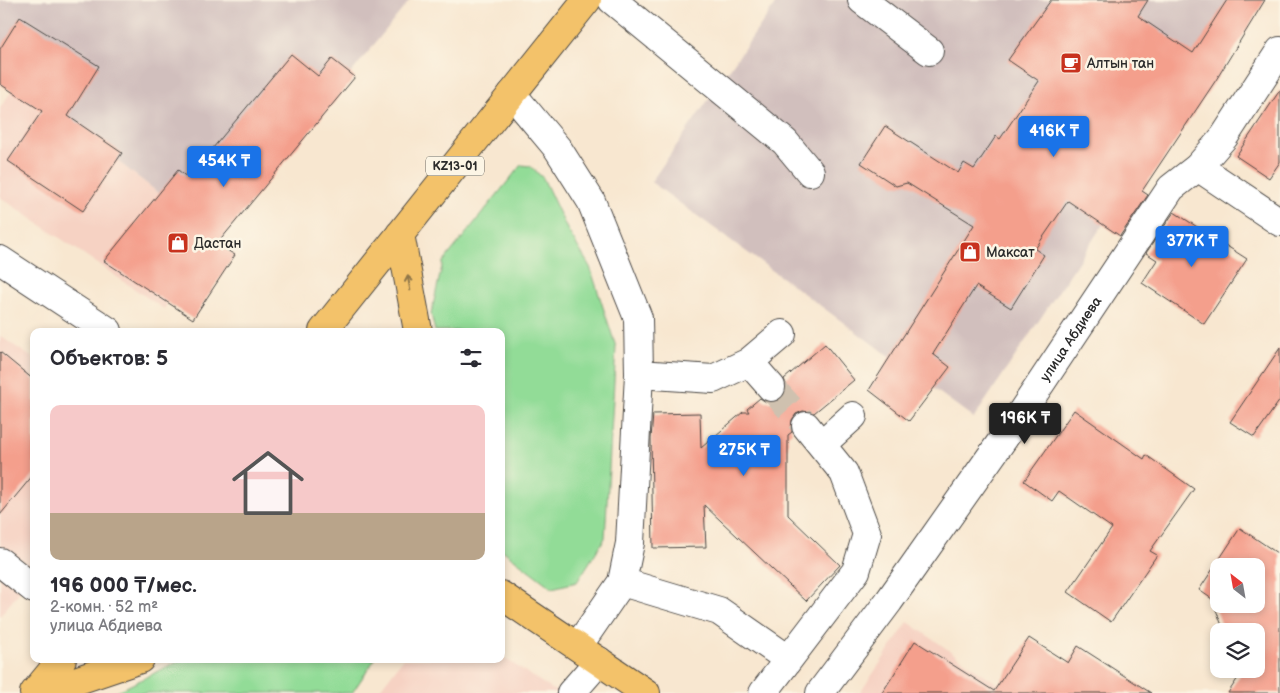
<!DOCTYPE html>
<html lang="ru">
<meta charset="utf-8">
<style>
body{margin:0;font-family:"Balsamiq Sans",sans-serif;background:#f2f2f3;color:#2b2b33;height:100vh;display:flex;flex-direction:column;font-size:19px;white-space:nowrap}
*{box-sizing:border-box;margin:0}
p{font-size:16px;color:#7c7c81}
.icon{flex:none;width:28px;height:28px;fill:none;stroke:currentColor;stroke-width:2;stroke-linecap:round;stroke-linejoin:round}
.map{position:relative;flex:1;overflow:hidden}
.sheet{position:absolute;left:30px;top:328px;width:475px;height:335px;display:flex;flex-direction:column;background:#fff;border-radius:10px;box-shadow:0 2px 8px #0003}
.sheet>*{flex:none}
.needle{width:32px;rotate:329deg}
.controls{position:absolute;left:1210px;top:558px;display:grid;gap:10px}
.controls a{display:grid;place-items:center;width:55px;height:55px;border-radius:10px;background:#fff;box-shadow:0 2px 8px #0003;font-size:25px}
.price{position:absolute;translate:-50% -42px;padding:0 11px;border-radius:5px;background:#1a73e8;color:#fff;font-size:16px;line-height:32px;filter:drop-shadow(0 1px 2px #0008)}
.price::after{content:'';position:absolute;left:50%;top:30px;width:15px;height:11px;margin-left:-8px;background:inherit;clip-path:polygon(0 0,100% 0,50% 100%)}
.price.current{background:#222;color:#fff}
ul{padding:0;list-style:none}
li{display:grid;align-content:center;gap:10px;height:265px;padding:0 20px}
li span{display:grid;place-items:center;height:155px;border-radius:10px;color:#555}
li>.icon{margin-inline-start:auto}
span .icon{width:90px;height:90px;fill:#fffc;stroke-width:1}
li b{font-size:21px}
h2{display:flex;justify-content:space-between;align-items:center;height:60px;padding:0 20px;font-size:21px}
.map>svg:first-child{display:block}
.built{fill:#f6d2c3}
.industrial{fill:#d1bfbd}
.green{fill:#92dc97;stroke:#5e8461}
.building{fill:#f49f8c;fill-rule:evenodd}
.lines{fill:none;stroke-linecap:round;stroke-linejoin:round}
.minor-tunnel{stroke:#cfc1af;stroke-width:28;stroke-dasharray:28 14;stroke-linecap:butt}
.minor-casing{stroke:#4a4744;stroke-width:30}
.major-casing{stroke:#4a4744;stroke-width:30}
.highway-casing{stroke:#4a4744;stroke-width:30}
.minor{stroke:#fff;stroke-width:28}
.major{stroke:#f3c26a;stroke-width:28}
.highway{stroke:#f3c26a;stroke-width:28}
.oneway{stroke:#8f764a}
.labels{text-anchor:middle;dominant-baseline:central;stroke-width:5;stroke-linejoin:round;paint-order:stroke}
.shield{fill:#fcf5e5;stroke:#6a6863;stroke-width:1}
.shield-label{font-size:12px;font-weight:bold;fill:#2b2b2b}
.poi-label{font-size:14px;fill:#2b2b2b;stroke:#fcf5e5;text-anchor:start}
.street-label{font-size:14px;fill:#2b2b2b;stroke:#fcf5e5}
</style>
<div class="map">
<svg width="1280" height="693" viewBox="0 0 1280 693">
<rect width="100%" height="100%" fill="#fcf5e5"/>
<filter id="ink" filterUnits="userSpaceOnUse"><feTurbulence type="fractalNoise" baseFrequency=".02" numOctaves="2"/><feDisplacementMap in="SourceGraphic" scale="10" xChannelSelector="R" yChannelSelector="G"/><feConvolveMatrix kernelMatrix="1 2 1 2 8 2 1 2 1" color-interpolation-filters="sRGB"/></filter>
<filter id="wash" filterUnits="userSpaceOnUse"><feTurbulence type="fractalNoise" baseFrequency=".0096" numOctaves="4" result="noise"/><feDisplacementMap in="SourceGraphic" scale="20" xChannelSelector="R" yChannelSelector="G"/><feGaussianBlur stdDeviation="1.12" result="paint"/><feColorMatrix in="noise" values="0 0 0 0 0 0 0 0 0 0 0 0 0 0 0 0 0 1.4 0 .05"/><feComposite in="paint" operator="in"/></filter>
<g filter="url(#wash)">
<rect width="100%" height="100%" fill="#f8e7d0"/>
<path class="built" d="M17,83L214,236L164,309L0,197V108Z
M0,336L34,359V574L0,616Z
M908,622L1011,693H860Z
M501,656L558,693H377L403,659H501Z"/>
<path class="industrial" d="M0,0H410L343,83L214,236L17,83L0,73Z
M778,0H1256L1206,70L974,418L651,182Z"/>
<path class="green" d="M521,165L530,166L543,178L567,229L590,267L616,347L605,538L577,582L552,588L501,549V331H435L431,314L443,262Z
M183,659H375L352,693H114Z"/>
<g id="blocks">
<path class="building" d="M1051,0H1148L1138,16L1193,53L1227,0H1265L1216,80L1142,191L1148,195L1120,236L1068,201L1035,249L1044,255L1011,308L976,286L933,354L950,367L909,421L869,390L974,225L907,183L896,186L861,163L885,126L958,173L964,163L974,169L996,136L1000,139L1039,81L1008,60Z
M20,17L99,66L68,116L122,153L83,211L8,161L42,111L0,84V49Z
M291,54L318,76L332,59L355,77L217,244L235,255L193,319L104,261L178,170L188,178Z
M1280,90V162L1269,178L1236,156Z
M1174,212L1247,259L1204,324L1142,283L1157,260L1146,253Z
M825,344L854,380L814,413L803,411L796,414L792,420L791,428L792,432L788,435V515L840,565L806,601L704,505L706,547L653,548L651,439L653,414L700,413L701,448L743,412H749L747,409L760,398L766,402H774L781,399L786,392V384L784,379Z
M1280,348V400L1254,437L1230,422Z
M0,352L34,380V474L0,515Z
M1074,410L1144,459L1146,455L1194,489L1150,551L1157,555L1111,622L1068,592L1112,528L1059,491L1052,501L1024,481Z
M1240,528L1280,555V693H1228L1244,669H1256V631H1224L1212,599L1199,590ZM1219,566H1256V604H1219Z
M1029,638L1068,663L1078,646L1151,693H882L915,641L994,691Z"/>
</g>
</g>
<g filter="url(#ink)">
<use href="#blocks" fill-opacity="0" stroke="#4a4744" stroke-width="1"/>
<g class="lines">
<path class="minor-tunnel" d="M771,387L806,426"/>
<g class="minor-casing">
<g id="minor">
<path d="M612,0L785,142L810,172"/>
<path d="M862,0L929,51"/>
<path d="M512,94L558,149L591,201L638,318L639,374L630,543L622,582L578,646"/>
<path d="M1198,167L1280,222"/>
<path d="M0,260L108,331"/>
<path d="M749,362L771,387"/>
<path d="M639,374L713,379L749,362L782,334"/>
<path d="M822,444L853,416"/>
<path d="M0,562L34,589"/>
<path d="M622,582L719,611L788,659"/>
<path d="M571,693L599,661"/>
<path d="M763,693L856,571L867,534L844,473L806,426"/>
<path id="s1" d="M820,693L889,601L1013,425L1171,188L1198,167L1224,137L1280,51"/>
</g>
</g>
<g class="major-casing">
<path id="major" d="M501,595L646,693"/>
</g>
<g class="highway-casing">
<path id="highway" d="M400,234L418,331
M323,331L587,0
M34,693L62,659
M40,693L140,659"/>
</g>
<use href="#minor" class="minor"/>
<use href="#major" class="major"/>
<use href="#highway" class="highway"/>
</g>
<defs><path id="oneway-shaft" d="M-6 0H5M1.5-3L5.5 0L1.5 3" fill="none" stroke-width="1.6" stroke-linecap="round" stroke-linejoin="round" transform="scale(1.25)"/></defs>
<use class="oneway" href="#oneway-shaft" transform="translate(409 283) rotate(-100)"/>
</g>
<defs>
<g id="cafe-square" transform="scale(1.125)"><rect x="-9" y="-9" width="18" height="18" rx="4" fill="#c8321e" stroke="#fcf5e5"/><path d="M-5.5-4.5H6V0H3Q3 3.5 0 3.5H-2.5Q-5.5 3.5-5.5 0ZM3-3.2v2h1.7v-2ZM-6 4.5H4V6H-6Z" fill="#fff"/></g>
<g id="shop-square" transform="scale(1.125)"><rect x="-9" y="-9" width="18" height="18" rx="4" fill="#c8321e" stroke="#fcf5e5"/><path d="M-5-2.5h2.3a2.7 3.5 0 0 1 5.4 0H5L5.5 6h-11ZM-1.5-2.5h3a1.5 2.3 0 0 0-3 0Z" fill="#fff"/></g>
</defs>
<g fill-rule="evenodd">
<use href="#cafe-square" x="1071" y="63"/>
<use href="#shop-square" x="178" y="243"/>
<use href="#shop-square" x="970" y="252"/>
</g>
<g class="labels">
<rect class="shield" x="426" y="156.5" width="58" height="19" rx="4"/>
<g class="shield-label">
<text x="455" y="166">KZ13-01</text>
</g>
<g class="poi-label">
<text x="1087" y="63">Алтын тан</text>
<text x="194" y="243">Дастан</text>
<text x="986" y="252">Максат</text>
</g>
<g class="street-label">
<text stroke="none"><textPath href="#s1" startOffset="434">улица Абдиева</textPath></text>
</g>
</g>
</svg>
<div class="controls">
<a><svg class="needle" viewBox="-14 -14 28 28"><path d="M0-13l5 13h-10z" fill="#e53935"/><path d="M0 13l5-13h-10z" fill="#7c7c81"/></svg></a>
<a><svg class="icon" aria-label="layers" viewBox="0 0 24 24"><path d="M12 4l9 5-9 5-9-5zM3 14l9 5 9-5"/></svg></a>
</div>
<b class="price" style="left:1054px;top:158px">416K ₸</b>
<b class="price" style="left:224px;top:188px">454K ₸</b>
<b class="price" style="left:1192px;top:268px">377K ₸</b>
<b class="price current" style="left:1025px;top:445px">196K ₸</b>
<b class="price" style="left:744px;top:477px">275K ₸</b>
<section class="sheet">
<h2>Объектов: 5<svg class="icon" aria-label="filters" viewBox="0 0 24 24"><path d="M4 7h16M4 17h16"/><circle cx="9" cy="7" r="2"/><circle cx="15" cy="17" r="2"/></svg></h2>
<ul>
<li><span style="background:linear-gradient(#f6c9c9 70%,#b9a48a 0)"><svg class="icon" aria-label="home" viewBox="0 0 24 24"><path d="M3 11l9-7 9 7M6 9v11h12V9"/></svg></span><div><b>196 000 ₸/мес.</b><p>2-комн. · 52 m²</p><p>улица Абдиева</p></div></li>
</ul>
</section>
</div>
